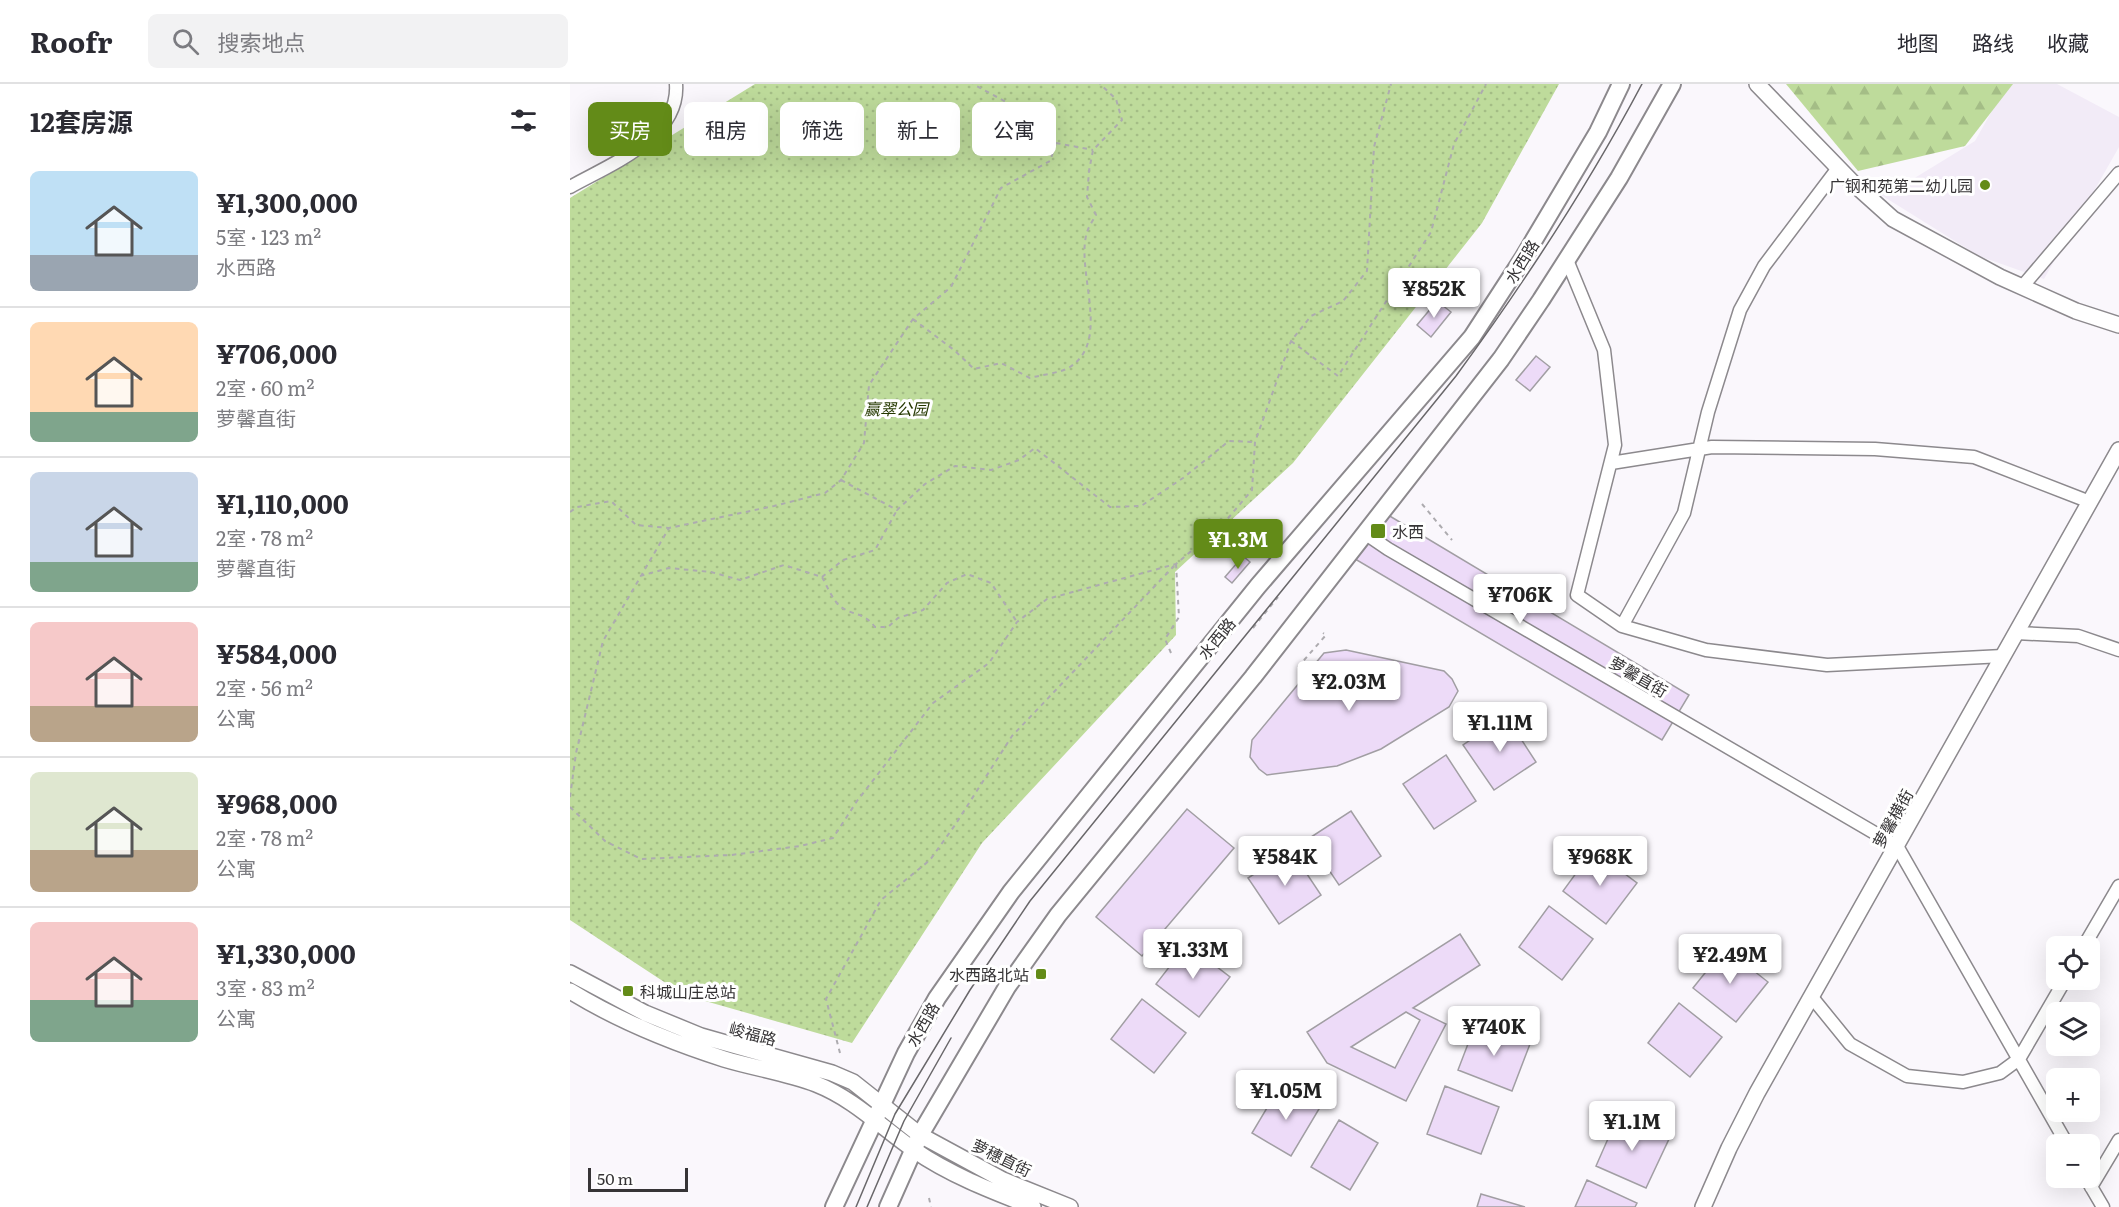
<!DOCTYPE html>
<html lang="zh">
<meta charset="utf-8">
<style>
body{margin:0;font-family:Literata,"Noto Sans SC",serif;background:#f2f2f3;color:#2b2b33;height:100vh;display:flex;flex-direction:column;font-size:22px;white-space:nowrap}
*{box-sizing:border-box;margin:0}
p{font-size:20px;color:#7c7c81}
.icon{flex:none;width:33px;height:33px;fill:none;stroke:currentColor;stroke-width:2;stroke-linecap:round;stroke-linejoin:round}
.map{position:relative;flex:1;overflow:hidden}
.panel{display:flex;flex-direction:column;background:#fff;width:570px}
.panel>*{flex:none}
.banner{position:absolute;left:18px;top:18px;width:570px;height:54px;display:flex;gap:12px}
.buttons{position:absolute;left:1476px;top:852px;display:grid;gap:12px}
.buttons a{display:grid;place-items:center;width:54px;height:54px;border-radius:9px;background:#fff;box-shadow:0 6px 24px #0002;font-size:30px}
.scale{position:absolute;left:18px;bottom:15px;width:100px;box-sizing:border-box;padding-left:6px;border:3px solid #363436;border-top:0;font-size:16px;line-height:21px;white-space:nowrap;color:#363436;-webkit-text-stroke:4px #fff;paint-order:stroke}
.price{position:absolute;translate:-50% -51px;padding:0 14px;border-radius:6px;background:#fff;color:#222;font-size:20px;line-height:39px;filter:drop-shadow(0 2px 3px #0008)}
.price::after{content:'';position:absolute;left:50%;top:36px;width:18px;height:14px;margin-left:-9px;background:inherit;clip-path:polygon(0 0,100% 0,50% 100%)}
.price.on{background:#638b18;color:#fff}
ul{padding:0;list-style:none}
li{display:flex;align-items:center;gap:18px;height:150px;padding:0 30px}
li+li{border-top:2px solid #e1e1e2}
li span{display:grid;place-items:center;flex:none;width:168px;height:120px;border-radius:9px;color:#555}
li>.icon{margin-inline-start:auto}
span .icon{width:72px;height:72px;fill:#fffc;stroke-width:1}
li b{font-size:26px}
h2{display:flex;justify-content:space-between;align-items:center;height:72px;padding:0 30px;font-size:26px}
.pill{padding:0 21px;border-radius:9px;background:#fff;box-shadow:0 6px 24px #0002;font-size:21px;line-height:54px}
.pill.on{background:#638b18;color:#fff}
header{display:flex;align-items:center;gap:36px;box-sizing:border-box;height:84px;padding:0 30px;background:#fff;border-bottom:2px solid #e1e1e2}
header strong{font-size:28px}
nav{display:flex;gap:33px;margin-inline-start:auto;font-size:21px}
.search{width:420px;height:54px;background:#f2f2f3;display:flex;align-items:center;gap:15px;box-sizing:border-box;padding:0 21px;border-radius:9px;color:#7c7c81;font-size:22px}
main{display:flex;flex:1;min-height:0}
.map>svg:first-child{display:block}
.built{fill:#f2ebf7}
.forest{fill:url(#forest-firs)}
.park{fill:url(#park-dots)}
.building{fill:#eddbf8;stroke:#a19ea3;stroke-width:1.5;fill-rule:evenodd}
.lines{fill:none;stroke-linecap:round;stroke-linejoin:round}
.minor-casing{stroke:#8c898d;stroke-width:15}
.tertiary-casing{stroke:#8c898d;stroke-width:18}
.secondary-casing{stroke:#8c898d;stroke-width:20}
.path{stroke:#adabaf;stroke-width:2;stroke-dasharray:4.5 4.5;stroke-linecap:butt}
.minor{stroke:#fff;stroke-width:12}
.tertiary{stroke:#fff;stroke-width:15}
.secondary{stroke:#fff;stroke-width:16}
.tram{stroke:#69676a;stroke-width:1.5}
.poi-dot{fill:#638b18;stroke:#fff;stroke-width:2}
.labels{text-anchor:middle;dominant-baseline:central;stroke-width:6;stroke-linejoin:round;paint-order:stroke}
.poi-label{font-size:16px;fill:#363436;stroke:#fff;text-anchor:end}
.street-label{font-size:16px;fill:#363436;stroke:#fff}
.park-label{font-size:16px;font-style:italic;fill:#253800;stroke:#fff}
</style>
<header>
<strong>Roofr</strong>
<div class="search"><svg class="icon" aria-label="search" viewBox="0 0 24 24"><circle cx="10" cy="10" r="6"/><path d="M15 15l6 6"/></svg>搜索地点</div>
<nav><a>地图</a><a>路线</a><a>收藏</a></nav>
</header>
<main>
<section class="panel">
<h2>12套房源<svg class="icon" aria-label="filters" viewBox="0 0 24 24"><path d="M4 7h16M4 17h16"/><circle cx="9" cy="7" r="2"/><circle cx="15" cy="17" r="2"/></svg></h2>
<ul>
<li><span style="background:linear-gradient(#bfe0f5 70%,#9aa5b1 0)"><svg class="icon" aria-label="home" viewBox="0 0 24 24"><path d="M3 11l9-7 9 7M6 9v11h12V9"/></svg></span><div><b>¥1,300,000</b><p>5室 · 123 m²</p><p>水西路</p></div></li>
<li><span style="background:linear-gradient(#ffd9b3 75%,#7fa58c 0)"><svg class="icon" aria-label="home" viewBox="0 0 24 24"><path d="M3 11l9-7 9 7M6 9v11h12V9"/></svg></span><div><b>¥706,000</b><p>2室 · 60 m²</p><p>萝馨直街</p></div></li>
<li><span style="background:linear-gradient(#c9d6e8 75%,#7fa58c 0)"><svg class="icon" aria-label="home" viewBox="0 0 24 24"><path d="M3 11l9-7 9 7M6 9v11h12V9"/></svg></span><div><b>¥1,110,000</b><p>2室 · 78 m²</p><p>萝馨直街</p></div></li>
<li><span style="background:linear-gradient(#f6c9c9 70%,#b9a48a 0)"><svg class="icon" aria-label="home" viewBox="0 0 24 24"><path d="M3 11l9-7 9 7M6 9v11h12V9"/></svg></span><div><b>¥584,000</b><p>2室 · 56 m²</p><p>公寓</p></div></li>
<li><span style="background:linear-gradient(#dfe7d0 65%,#b9a48a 0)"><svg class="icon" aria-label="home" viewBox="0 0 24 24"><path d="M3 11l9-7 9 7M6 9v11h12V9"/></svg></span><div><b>¥968,000</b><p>2室 · 78 m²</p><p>公寓</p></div></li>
<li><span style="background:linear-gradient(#f6c9c9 65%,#7fa58c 0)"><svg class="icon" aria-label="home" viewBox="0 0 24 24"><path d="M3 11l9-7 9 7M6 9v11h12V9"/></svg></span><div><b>¥1,330,000</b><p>3室 · 83 m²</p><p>公寓</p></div></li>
</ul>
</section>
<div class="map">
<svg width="1549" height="1123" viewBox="0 0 1549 1123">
<defs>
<pattern id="forest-firs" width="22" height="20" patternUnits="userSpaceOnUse" patternTransform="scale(1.5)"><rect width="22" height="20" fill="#bedb9b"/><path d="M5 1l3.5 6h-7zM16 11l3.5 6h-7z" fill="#a4bd86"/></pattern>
<pattern id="park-dots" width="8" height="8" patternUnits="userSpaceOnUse" patternTransform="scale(1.5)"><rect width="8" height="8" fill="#bedb9b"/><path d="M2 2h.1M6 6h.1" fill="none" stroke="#a4bd86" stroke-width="1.8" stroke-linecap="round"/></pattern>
</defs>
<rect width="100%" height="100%" fill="#faf7fc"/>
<path class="built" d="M1437,0H1487L1549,33V63L1474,195L1409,172L1303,106L1304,96L1343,95L1405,57Z"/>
<path class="forest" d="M1216,0H1443L1395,62L1288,87Z"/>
<path class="park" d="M185,0H989L912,139L723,379L605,488L606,551L412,759L282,959L114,911L0,836V114Z"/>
<path class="building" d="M867,217L881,228L861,253L847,241Z
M966,272L980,283L960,307L946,296Z
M813,428L1119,611L1092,656L780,472Z
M673,472L680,478L662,499L655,493Z
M776,566L874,587L882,595L888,607L879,623L811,665L767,682L697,691L689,685L680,673L682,656L754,569Z
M936,632L966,678L924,706L893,661Z
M876,671L906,717L864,745L833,700Z
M617,725L664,764L572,872L526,833Z
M781,727L811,772L769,801L738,755Z
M721,766L751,811L709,840L678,794Z
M1023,766L1067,799L1036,840L993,807Z
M979,822L1023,855L992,896L949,863Z
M890,850L910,881L843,924L876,940L836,1017L757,979L737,948ZM836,928L850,936L825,984L781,963Z
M617,860L660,893L629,933L586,900Z
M1155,864L1198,898L1166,938L1123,904Z
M572,915L616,949L584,989L541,955Z
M1109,919L1152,953L1120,993L1078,959Z
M906,939L960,960L942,1007L888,986Z
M710,1002L749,1025L721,1072L682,1049Z
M875,1002L929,1023L911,1070L857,1050Z
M1048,1032L1099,1055L1076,1104L1026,1082Z
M769,1036L808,1059L780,1106L741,1083Z
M1017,1096L1067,1119L1065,1123H1005Z
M911,1110L955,1123H907Z"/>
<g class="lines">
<g class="minor-casing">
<path id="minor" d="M0,103C39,81 110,54 106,0
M997,176L1034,266L1045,361L1007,511L1052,542L1136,566L1257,581L1433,572
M1452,203L1549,89
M1041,379L1142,363L1305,365L1404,373L1520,418
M796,450L818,465L1327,762L1497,1060
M1052,542L1114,429L1138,328L1170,226L1194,182L1268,84
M1446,549L1508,552L1549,566
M1514,862L1549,802
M1241,912L1280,960L1337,992L1393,998L1430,989L1449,975L1495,896
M1516,1094L1533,1123
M1521,1103L1549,1056"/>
</g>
<g class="tertiary-casing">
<path id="tertiary" d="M1187,0L1284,100L1323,135L1430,193L1506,227L1549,241
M0,889L75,929L131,952L262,989L283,998L350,1051L433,1096L500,1123
M0,907C47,936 101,958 154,975C184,984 217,989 246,1000C284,1015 311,1043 344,1066C380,1091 422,1107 463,1123
M1133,1123L1159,1064L1187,1009L1549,366"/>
</g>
<g class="secondary-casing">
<path id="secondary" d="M264,1123L336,969L367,914L441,808L688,502L902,253L952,176L1028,48L1051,0
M318,1123L350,1051L437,903L488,831L683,593L931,275L971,216L1049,94L1102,0"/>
</g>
<path class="path" d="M486,59L523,66
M343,235L384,266L404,285L431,279L460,294C470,291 491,289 500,283C542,256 505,187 517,148C519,142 523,136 526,131L517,113L519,87L523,66L552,36L546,15L530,0
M721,257L768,292L861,148L884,60L916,0
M271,396L327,426L355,400L385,382L421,386L449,376L465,364L540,423L571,422L613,394L659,357L685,358
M852,420L882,456
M0,428L7,423L41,417L66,441L99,444
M70,492L99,484L141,488L170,496L214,481L252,493C257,502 263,517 271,523C286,533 292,527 305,543H318L328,534L353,526L377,499L397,490L421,499L447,538
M252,493L273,476L305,466L327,426
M683,544L708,513
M601,569L595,555L609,533L606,480
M728,583L756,551L753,549
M0,713L6,669L33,557L99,444L204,422L255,409L271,396L294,359L299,301L343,235L381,203L431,104L480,77L486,59L449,25L403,0
M0,723L35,757L71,775L161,771L230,762L263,754L287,717L363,619L419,579L447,538L477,515L606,480L653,440L682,406L685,358L721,257L741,232L773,217L797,187L804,63L821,0
M270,969L256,915L311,816L360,776L385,741L442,652L604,482
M359,1114L361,1123"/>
<use href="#minor" class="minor"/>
<use href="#tertiary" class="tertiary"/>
<use href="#secondary" class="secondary"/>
<path class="tram" d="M286,1123L325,1030L400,906L460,817L886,292C954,199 1018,102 1072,0
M297,1123L334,1037L381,954"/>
</g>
<g class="poi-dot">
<circle cx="1415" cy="101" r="6"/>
<rect x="800" y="439" width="16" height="16" rx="3"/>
<rect x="465" y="884" width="12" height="12" rx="3"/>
<rect x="52" y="901" width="12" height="12" rx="3"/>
</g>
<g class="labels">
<g class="poi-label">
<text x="1403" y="101">广钢和苑第二幼儿园</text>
<text x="822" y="447" text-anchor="start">水西</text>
<text x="459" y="890">水西路北站</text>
<text x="70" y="907" text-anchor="start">科城山庄总站</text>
</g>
<g class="street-label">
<text transform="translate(951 177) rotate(-58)">水西路</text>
<text transform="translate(646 554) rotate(-51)">水西路</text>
<text transform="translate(1069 592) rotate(30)">萝馨直街</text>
<text transform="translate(1322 734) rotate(-61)">萝馨横街</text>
<text transform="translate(352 940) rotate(-60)">水西路</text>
<text transform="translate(183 949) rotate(15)">峻福路</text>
<text transform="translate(432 1073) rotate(26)">萝穗直街</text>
</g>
<g class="park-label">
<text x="326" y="324">赢翠公园</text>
</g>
</g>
</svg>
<div class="buttons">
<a><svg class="icon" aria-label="locate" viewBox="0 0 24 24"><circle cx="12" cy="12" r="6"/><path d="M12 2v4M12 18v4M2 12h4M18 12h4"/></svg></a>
<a><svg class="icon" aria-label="layers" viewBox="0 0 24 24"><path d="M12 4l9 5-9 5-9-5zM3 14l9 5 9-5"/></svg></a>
<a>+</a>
<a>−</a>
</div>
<div class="scale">50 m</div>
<b class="price" style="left:864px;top:235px">¥852K</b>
<b class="price on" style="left:668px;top:486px">¥1.3M</b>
<b class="price" style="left:950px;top:541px">¥706K</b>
<b class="price" style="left:779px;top:628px">¥2.03M</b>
<b class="price" style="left:930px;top:669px">¥1.11M</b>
<b class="price" style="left:715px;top:803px">¥584K</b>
<b class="price" style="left:1030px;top:803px">¥968K</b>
<b class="price" style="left:623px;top:896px">¥1.33M</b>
<b class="price" style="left:1160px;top:901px">¥2.49M</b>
<b class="price" style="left:924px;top:973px">¥740K</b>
<b class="price" style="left:716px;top:1037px">¥1.05M</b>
<b class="price" style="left:1062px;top:1068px">¥1.1M</b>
<div class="banner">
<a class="pill on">买房</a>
<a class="pill">租房</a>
<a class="pill">筛选</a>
<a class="pill">新上</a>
<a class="pill">公寓</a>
</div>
</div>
</main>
